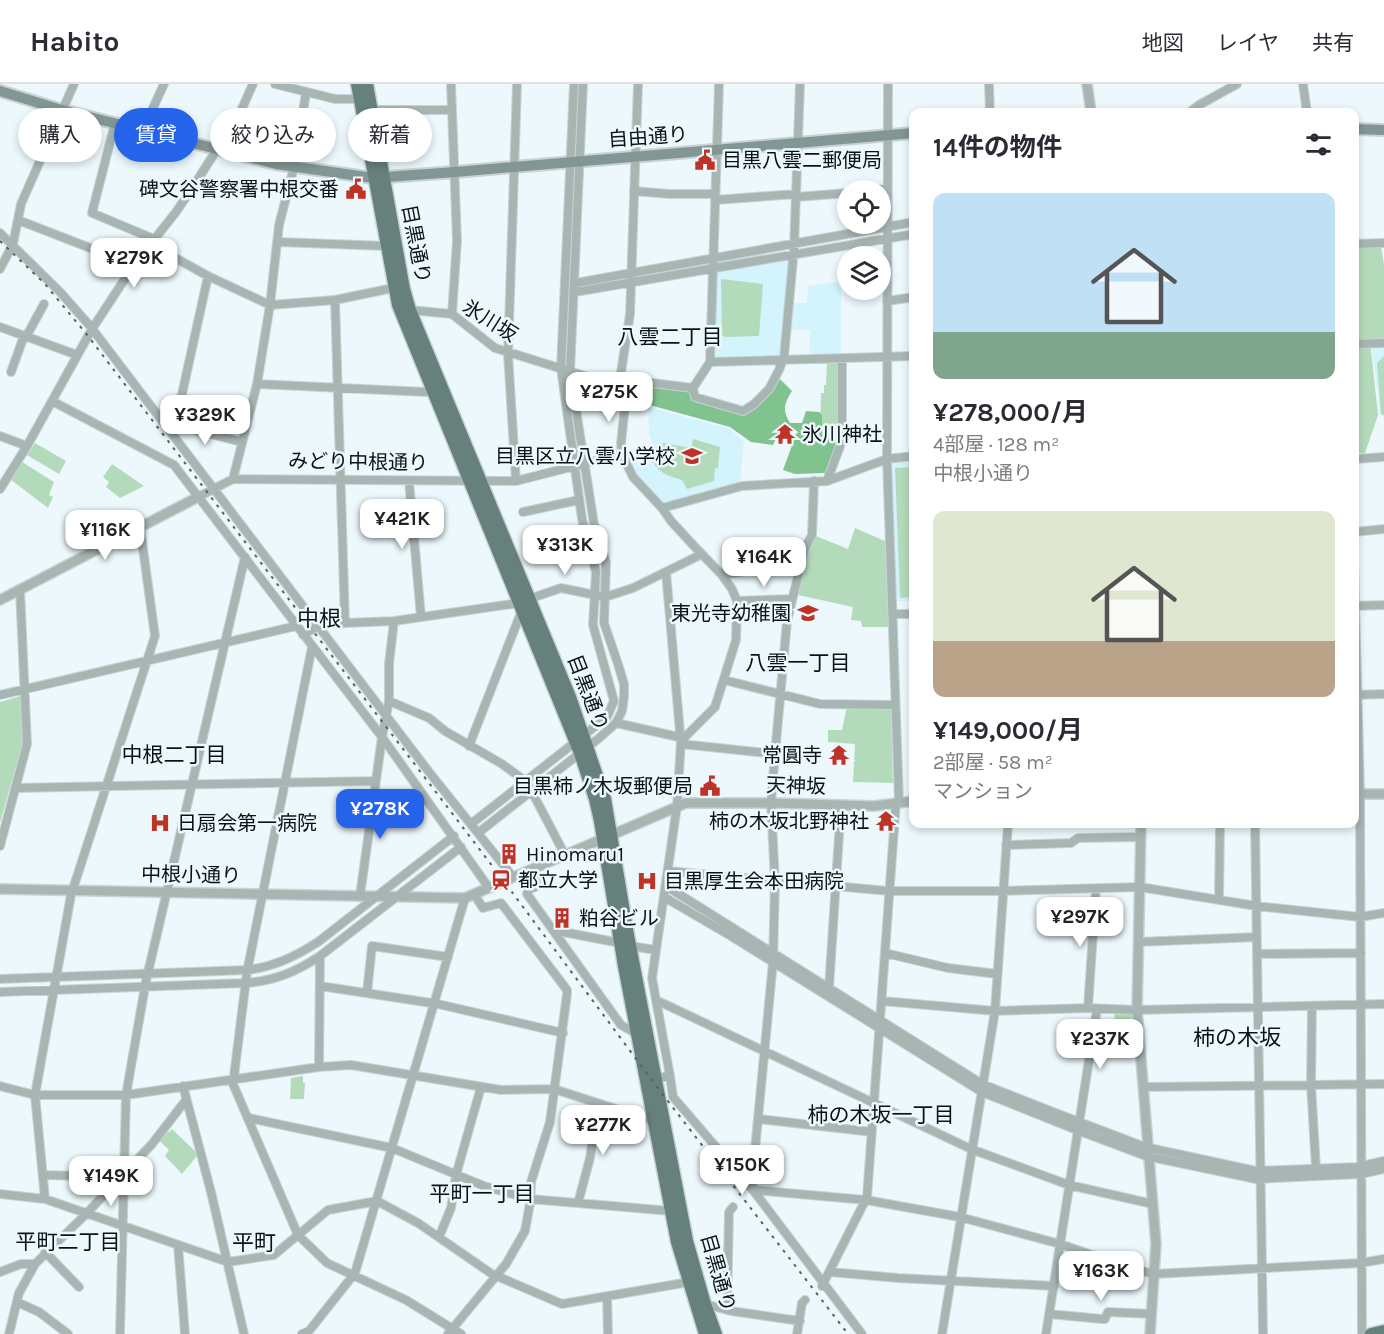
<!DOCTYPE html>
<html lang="ja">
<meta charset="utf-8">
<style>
body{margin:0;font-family:Karla,"Noto Sans JP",sans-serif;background:#f7f7f7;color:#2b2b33;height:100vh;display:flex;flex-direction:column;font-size:22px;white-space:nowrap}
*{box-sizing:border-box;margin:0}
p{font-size:20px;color:#7c7c81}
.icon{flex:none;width:33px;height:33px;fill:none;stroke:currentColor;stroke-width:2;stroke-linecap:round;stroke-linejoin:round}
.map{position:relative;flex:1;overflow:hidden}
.details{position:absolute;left:909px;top:24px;width:450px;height:720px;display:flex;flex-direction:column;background:#fff;border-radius:12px;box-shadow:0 3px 9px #0003}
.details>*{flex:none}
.guide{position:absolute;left:18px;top:24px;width:570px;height:54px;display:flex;gap:12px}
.controls{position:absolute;left:837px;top:96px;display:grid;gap:12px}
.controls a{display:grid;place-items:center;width:54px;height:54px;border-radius:50%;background:#fff;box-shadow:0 3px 9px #0003;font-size:30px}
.price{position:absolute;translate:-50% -51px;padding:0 14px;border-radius:12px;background:#fff;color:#222;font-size:20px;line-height:39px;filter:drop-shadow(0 2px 3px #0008)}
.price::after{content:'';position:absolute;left:50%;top:36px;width:18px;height:14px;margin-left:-9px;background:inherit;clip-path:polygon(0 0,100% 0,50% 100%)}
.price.active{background:#2563eb;color:#fff}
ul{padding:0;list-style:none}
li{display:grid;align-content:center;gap:12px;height:318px;padding:0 24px}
li span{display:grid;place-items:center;height:186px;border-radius:12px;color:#555}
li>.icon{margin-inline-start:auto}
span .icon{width:108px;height:108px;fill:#fffc;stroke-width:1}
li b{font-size:26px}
h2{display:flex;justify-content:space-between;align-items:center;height:72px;padding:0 24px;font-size:26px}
.chip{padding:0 21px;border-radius:27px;background:#fff;box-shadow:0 3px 9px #0003;font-size:21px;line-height:54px}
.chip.active{background:#2563eb;color:#fff}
header{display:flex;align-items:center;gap:36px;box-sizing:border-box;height:84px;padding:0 30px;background:#fff;border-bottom:2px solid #e1e1e2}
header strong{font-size:28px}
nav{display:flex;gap:33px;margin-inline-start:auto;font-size:21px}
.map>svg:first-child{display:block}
.built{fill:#d3f3fd}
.green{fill:#b3dbbb}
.forest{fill:#80c38f}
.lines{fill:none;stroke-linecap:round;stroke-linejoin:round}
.minor-casing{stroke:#c8d3d7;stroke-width:10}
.tertiary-casing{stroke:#c8d3d7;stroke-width:12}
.secondary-casing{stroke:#c8d3d7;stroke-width:14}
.primary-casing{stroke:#c8d3d7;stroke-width:15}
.minor{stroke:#a8b6b3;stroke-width:8}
.tertiary{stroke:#a8b6b3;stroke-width:9}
.secondary{stroke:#829693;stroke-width:10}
.primary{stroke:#66807c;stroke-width:12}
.rail{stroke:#556063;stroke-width:2;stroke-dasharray:3 6;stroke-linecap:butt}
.labels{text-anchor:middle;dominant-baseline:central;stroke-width:5;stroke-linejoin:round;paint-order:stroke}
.street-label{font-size:20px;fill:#081316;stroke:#ecf8fc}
.poi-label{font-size:20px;fill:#081316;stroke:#ecf8fc;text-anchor:start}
.neighbourhood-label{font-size:21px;fill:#081316;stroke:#ecf8fc}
.quarter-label{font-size:22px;fill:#081316;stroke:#ecf8fc}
</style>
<header>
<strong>Habito</strong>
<nav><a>地図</a><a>レイヤ</a><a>共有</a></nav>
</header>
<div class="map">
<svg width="1384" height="1250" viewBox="0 0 1384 1250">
<rect width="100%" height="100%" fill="#ecf8fc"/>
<path class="built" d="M789,174L779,273L713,275L714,188Z
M841,197V271L809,272L810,246H790L792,219H807L808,202Z
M1372,264H1384V338V332L1380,331Z
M648,323L730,345L744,358L740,399L706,407L664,420L635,390L629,378L654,366L649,349Z
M913,376V517H896L891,426L892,383L896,377Z"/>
<path class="green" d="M1354,162H1381L1384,181V256L1370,257L1378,331L1365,369H1358L1354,367Z
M721,195L763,200L759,252L725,253L722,251Z
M1384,272V331L1381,330L1377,279Z
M827,278H840L839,359L820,352L821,309H824V301H826Z
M693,355L720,363L718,384H715L714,397L687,405L682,396C668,392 656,388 651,373L660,369L663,359L691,364Z
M35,359L66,377L59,390L27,371Z
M22,378L54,398L49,411L53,413L48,424L11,396Z
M112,380L144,402L120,414L106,403L109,398L103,393Z
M913,383V513L900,514L895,384Z
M855,444L885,457L889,543H862L861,537L851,536L853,523L798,511L810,463L816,452L848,465Z
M20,612L23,658L0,739V618Z
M847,622L891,623L893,699L853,698L855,660L828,658V646H842Z
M1115,926L1135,927L1136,948H1113Z
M303,992V999H305L304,1015H290L291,994Z
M172,1045L195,1067L197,1072L182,1090L165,1072L169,1066L158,1055L165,1046L169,1048Z"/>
<path class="forest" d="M779,294L792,307C784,320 782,326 790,339H802L806,327L819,328L822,331V351L840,355L826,389L795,390L783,386L797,348L782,342L773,361L751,358L730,343L646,320L629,318L624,298L690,307L752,326Z"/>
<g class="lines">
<g class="minor-casing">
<path id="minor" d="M275,0L335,15H359
M451,0L457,157L452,230
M638,0L630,230L620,295L625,322L621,359L622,370L633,393L662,424L671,437L694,462L722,491L732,505L737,517L736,556L715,623L681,657L677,722L652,894L670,992
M888,0L887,375L899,718
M989,0L990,28
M1303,0L1307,28
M371,26H452
M1190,28L1199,21L1237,0
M115,39L92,129L154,155
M143,46L164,0
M873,106L887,105
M634,107L669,110H715
M796,113L848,109
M715,116L796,110
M18,136L134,181
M0,149L60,208L90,242L429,688L513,793
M278,158L386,162
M150,160L208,192L270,221L335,216L393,204
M1354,160L1384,159
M0,185L13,160L21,120L74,0
M576,199L914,138
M575,208L914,150
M335,216L345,539
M887,217L914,213
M410,226L452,230L495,264L620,303
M0,243L77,271
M26,253L44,220
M1354,260L1384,259
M710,278L914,272
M11,288L24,252
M620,295L693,304L710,278L719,0
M257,300L426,308L432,306
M693,304L695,313L743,327L754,320L769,305L779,286L784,273L794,165L800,0
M52,317L174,381L382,653L489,804
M175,341L242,358
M173,351L208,192
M0,352L27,362
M1354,375L1384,373
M233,395L257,300L270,221L279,141L294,83L306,9
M409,397L421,533
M516,397L508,270L517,0
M814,397L812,451L805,464L787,537L775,670L771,719L775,798L773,878L752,1097L753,1106L866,1116L960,1133L1060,1160L1130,1184L1154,1190L1361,1179L1384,1175
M827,397L842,357V274
M0,405L27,362L92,245L134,181L176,128L193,103L240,29L253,0
M198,413L233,395L516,397L622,370
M662,424L742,402L827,397L887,375L914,372
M523,428L579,416
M1354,448L1384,445
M1354,482L1360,714L1362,1250
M666,488L681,660L775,670
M722,491L802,477
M529,515L561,504L605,513L633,504L702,470
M737,517L792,515
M1354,522L1384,521
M892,530H914
M303,551L321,540L394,537L519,519
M312,563L247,888L233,1000L298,1151L327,1179L406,1216L461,1250
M724,596L820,620L895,621
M0,611L296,542
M1354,611L1384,610
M389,617L429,634L445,647L502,680L524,696L531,706L565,771
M616,639L679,653
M469,662L522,526
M15,704L376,697
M471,740L607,633L614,617L593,541L596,488L582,435L561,284L574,0
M1255,740L1263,1250
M478,749L598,655L616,639L622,627L624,613V600L618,580L604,539L606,478L594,440L570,288L583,0
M1006,761L1071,759L1078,754L1141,753
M0,762L27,660L20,506
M528,787L533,790L537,802L528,806L527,810L621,941L637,950
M668,787L889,807H1002L1140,803L1256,822L1360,833L1384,829
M666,802L982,1000L1053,1028L1145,1063L1256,1087L1357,1083L1384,1077
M360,812L382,653L389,617V580L394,537
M664,813L731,852L982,1008L1077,1046L1146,1072L1256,1095L1361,1090L1384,1085
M1219,815L1220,740
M553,846L620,859
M1138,858L1257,853
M630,862L656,866
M885,869L948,884L997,890
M1257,870L1361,869
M0,895L247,886C274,883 296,872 318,858L454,752
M320,902L438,920L563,949
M829,904L841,721
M0,908L245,899C274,897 296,888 320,872L461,763
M367,909L372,862L448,873
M656,916L971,1065L1069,1101L1153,1120
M882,917L995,927L1088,924L1137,926L1384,920
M1312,922L1311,1001L1316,1084
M1088,924L1096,805
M319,983L320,872
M656,994L670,992L673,1013L753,1106L862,1250
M0,1002L35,1011H126L319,983L351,981L501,1006L554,1005L647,1035L653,1034
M183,1002L211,1108L244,1250
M1144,1003L1384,1000
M249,1034L392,1064L484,1102L530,1115L671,1127
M759,1035L872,1048
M43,1091L121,1093
M0,1110L45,1115L228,1178L274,1171L328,1126L377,1117L418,1139L492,1190L562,1220L689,1198
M45,1115L35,1011L71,811L155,552L140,443
M578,1119L590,1074L598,1020
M439,1153L451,1124L456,1091L481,1003
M178,1161L185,1250
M45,1168L79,1203
M0,1188L21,1180H35
M830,1188L898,1194L1054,1202
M822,1202L867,1113L896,718
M607,1213L608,1250
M17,1218L39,1228L68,1250
M705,1220L731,1227L800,1237
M727,1225L729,1128L733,1123
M1049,1230L1102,1235H1105L1108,1228L1152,1230
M9,1250L19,1209L35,1180L87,1129L152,1060L186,1016
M120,1250L126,1011L146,897L245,473
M302,1250L309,1247L355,1189L465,814
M448,1250L506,1180L525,1147L530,1119L531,1098L550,1038L567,910V906L501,819L483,824L474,810
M797,1250L802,1219L805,1216
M942,1250L995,927L1008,740
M1046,1250L1097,925"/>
</g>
<g class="tertiary-casing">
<path id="tertiary" d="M1087,0L1091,28
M0,516L198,413
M1354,710H1384
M1141,740L1137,926L1156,1160L1150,1250
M0,805L465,814L686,719H771L874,722L914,717"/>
</g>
<g class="secondary-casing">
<path id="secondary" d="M0,7L62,26L276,80L373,94L455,88L914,49
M1354,45L1384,46"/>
</g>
<g class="primary-casing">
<path id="primary" d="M357,0L398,221L580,669L595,715L600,737L624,882L677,1158L705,1250
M367,0L404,205L410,226L570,613L605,715L628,851L687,1157L705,1220L716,1250
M1371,1250L1384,1247"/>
</g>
<use href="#minor" class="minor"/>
<use href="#tertiary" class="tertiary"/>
<use href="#secondary" class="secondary"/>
<use href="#primary" class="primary"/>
<path class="rail" d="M0,157L45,200L88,252L503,796L657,1003L848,1250"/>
</g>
<defs>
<g id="civic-bare" transform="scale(1.62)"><path d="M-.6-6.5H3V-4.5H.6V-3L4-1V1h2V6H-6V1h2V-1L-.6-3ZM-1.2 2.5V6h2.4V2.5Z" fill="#bf3226" stroke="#ecf8fc" stroke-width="2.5" paint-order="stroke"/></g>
<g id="temple-bare" transform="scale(1.62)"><path d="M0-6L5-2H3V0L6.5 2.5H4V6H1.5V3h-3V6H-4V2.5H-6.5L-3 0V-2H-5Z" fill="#bf3226" stroke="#ecf8fc" stroke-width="2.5" paint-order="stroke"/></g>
<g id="school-bare" transform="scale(1.62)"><path d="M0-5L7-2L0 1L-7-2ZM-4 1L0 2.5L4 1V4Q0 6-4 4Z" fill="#bf3226" stroke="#ecf8fc" stroke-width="2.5" paint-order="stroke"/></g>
<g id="hospital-bare" transform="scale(1.62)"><path d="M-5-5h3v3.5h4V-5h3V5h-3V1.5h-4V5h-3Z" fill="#bf3226" stroke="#ecf8fc" stroke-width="2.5" paint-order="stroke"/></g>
<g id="building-bare" transform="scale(1.62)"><path d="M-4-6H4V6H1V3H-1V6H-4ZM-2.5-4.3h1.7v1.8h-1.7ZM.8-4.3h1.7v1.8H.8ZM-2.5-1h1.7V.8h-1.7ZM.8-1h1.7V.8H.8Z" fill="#bf3226" stroke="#ecf8fc" stroke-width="2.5" paint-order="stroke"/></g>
<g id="station-bare" transform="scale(1.62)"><path d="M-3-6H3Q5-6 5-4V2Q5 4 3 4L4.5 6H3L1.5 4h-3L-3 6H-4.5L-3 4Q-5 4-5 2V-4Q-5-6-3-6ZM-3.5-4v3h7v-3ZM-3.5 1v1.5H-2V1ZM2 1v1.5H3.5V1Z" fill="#bf3226" stroke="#ecf8fc" stroke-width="2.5" paint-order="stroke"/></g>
</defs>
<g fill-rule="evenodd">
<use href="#civic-bare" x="705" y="76"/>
<use href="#civic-bare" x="356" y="105"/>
<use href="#temple-bare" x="785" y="350"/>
<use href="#school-bare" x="692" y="372"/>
<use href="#school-bare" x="808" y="529"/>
<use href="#temple-bare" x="839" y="671"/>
<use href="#civic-bare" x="710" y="702"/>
<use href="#temple-bare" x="886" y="737"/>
<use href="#hospital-bare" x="160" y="739"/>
<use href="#building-bare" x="509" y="770"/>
<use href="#station-bare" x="501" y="796"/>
<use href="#hospital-bare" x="647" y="797"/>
<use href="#building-bare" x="562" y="834"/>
</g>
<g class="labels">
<g class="street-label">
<text transform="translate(648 53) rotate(-4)">自由通り</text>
<text transform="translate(416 160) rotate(79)">目黒通り</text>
<text transform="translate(490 237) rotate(32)">氷川坂</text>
<text transform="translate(358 378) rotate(1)">みどり中根通り</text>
<text transform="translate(588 609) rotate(69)">目黒通り</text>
<text transform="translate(796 702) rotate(2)">天神坂</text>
<text transform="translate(191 791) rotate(1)">中根小通り</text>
<text transform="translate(718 1189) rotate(74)">目黒通り</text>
</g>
<g class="poi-label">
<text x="722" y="76">目黒八雲二郵便局</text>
<text x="339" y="105" text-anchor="end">碑文谷警察署中根交番</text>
<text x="802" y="350">氷川神社</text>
<text x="675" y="372" text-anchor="end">目黒区立八雲小学校</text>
<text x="791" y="529" text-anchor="end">東光寺幼稚園</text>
<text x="822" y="671" text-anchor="end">常圓寺</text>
<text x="693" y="702" text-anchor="end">目黒柿ノ木坂郵便局</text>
<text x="869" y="737" text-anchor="end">柿の木坂北野神社</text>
<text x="177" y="739">日扇会第一病院</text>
<text x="526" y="770">Hinomaru1</text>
<text x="518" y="796">都立大学</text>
<text x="664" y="797">目黒厚生会本田病院</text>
<text x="579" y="834">粕谷ビル</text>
</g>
<g class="neighbourhood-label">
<text x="670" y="253">八雲二丁目</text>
<text x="798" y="579">八雲一丁目</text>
<text x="174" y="671">中根二丁目</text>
<text x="881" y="1031">柿の木坂一丁目</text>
<text x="482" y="1110">平町一丁目</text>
<text x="68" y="1158">平町二丁目</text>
</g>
<g class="quarter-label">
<text x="319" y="535">中根</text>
<text x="1237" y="954">柿の木坂</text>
<text x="254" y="1159">平町</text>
</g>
</g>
</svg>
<div class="controls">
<a><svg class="icon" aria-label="locate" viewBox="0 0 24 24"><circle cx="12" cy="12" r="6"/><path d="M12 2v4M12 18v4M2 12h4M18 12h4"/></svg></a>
<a><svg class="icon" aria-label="layers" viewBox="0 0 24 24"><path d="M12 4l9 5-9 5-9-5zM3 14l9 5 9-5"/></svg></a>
</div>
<b class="price" style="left:134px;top:205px">¥279K</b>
<b class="price" style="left:609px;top:339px">¥275K</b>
<b class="price" style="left:205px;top:362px">¥329K</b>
<b class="price" style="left:402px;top:466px">¥421K</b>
<b class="price" style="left:105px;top:477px">¥116K</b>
<b class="price" style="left:565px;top:492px">¥313K</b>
<b class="price" style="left:764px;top:504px">¥164K</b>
<b class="price active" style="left:380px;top:756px">¥278K</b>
<b class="price" style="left:1080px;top:864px">¥297K</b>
<b class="price" style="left:1100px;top:986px">¥237K</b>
<b class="price" style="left:603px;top:1072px">¥277K</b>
<b class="price" style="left:742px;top:1112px">¥150K</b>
<b class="price" style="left:111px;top:1123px">¥149K</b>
<b class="price" style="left:1101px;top:1218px">¥163K</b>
<div class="guide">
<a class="chip">購入</a>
<a class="chip active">賃貸</a>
<a class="chip">絞り込み</a>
<a class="chip">新着</a>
</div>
<section class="details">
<h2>14件の物件<svg class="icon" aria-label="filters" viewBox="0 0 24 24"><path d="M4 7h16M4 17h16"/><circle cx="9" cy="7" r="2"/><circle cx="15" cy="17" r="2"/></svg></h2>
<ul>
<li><span style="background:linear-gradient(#bfe0f5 75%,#7fa58c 0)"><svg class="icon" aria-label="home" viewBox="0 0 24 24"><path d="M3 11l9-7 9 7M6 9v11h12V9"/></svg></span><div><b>¥278,000/月</b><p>4部屋 · 128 m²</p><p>中根小通り</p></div></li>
<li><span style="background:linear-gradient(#dfe7d0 70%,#b9a48a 0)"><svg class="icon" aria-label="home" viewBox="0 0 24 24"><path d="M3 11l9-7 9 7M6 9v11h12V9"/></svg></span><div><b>¥149,000/月</b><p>2部屋 · 58 m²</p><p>マンション</p></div></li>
</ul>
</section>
</div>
